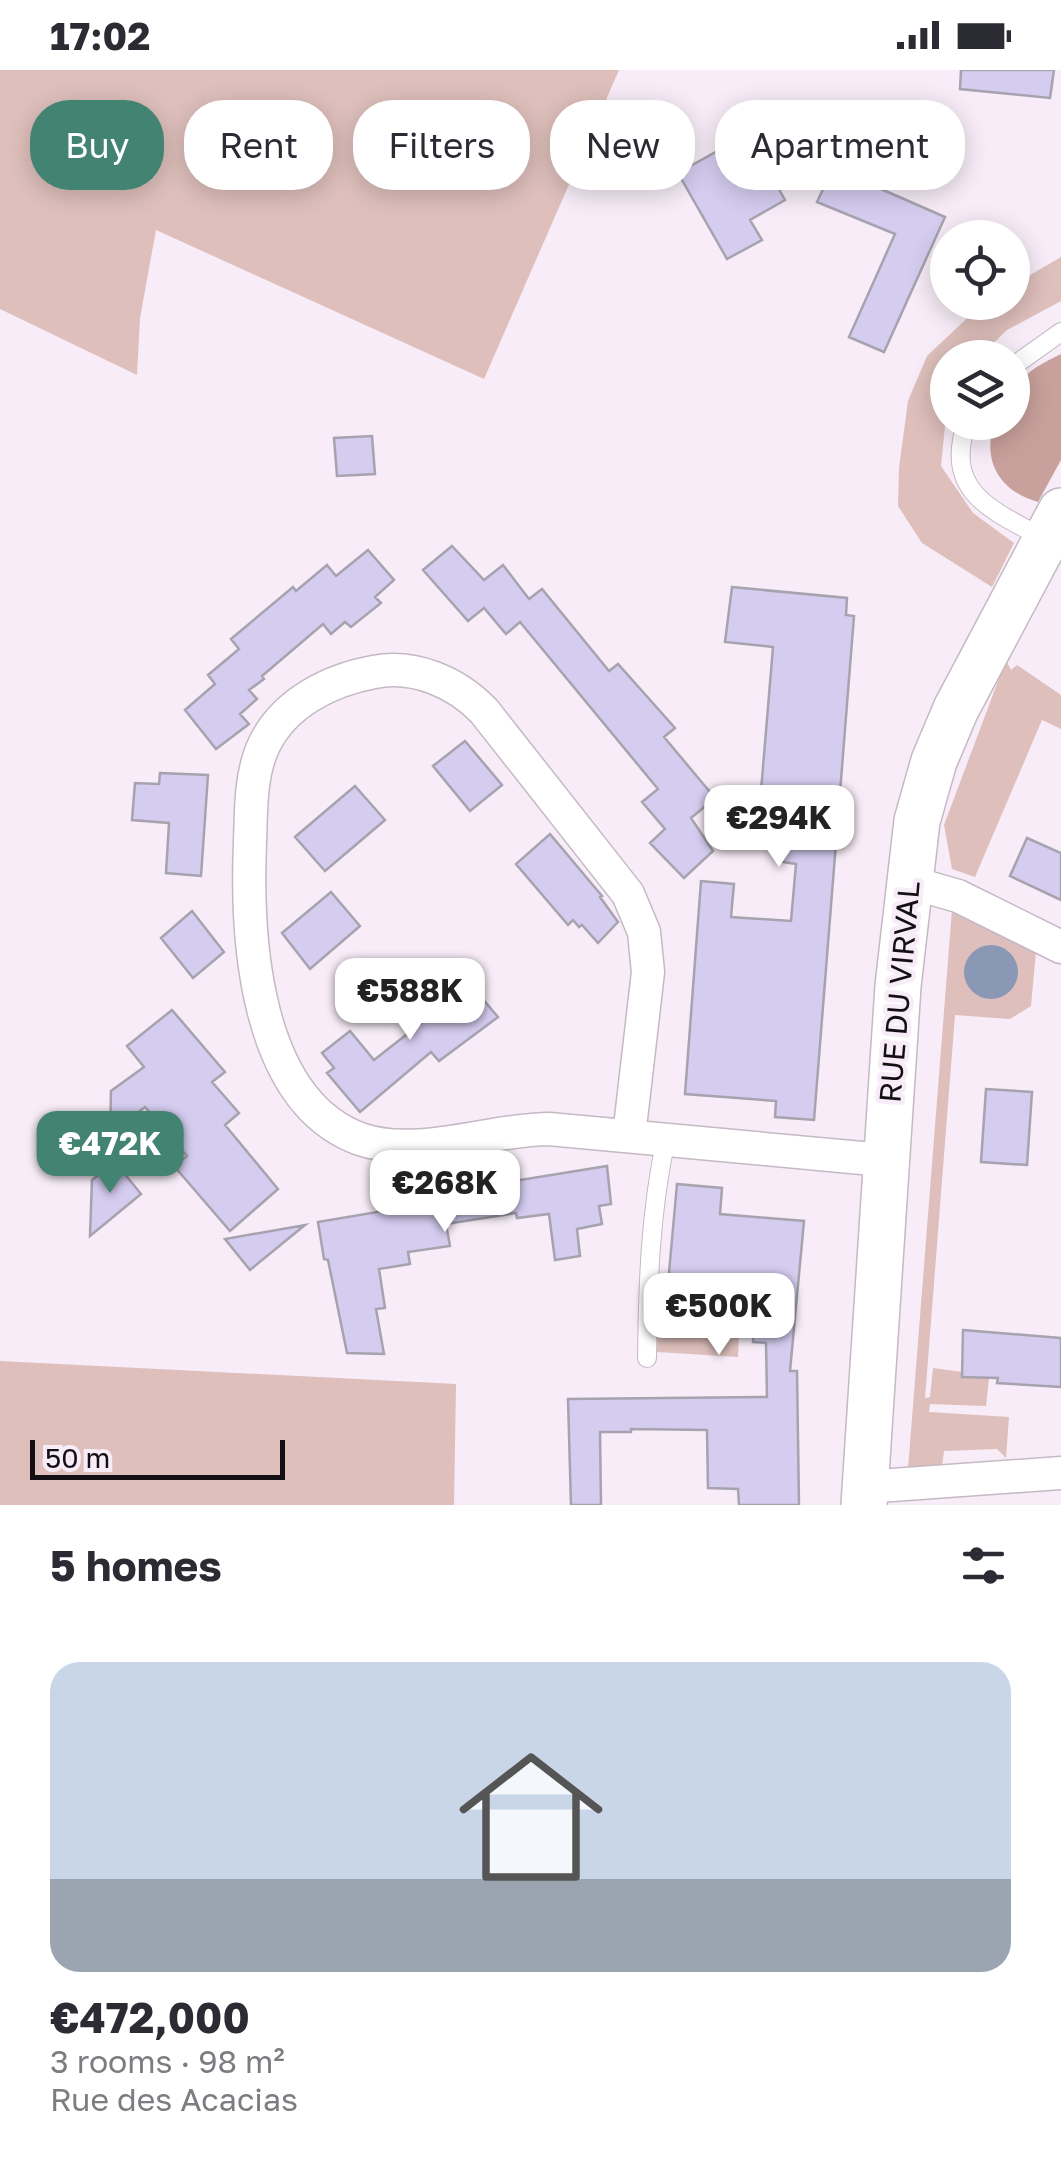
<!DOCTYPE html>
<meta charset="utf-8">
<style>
body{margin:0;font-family:"Golos Text",sans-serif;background:#f7f7f7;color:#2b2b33;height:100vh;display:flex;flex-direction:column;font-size:38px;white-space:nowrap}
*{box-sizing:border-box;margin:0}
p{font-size:32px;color:#7c7c81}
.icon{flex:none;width:55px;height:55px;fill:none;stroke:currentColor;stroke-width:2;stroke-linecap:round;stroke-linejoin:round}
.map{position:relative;height:1435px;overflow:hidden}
.side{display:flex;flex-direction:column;background:#fff;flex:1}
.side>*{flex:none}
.banner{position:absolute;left:30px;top:30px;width:1002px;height:90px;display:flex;gap:20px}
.fabs{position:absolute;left:930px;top:150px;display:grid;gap:20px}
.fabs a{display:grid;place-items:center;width:100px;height:100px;border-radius:50%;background:#fff;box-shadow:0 5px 25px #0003;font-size:50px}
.scale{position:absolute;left:30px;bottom:25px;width:255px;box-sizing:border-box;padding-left:10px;border:5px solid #130f13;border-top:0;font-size:28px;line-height:35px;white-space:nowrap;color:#130f13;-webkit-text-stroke:8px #f7ecf7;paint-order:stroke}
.price{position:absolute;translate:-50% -85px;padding:0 22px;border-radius:20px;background:#fff;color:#222;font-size:32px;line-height:65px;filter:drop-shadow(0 2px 5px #0008)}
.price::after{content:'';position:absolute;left:50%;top:60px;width:30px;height:22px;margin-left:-15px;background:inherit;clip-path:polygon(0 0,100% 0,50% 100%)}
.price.selected{background:#438372;color:#fff}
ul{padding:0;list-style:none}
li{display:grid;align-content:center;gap:20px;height:530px;padding:0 50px}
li+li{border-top:2px solid #e1e1e2}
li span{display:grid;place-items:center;height:310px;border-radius:30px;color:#555}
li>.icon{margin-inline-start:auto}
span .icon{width:180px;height:180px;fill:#fffc;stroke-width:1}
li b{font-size:42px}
h2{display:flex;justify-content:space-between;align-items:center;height:120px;padding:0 50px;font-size:42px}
.tag{padding:0 35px;border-radius:40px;background:#fff;box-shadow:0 5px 25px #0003;font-size:35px;line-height:90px}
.tag.selected{background:#438372;color:#fff}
.status{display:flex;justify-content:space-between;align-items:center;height:70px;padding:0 50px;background:#fff;direction:ltr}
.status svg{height:28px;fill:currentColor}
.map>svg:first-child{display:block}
.green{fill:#debfbb}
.forest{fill:#c9a19c}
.water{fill:#8a98b6}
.building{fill:#d5cdf0;stroke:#a6a3af;stroke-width:2.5}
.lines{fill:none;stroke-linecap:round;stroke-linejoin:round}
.lane-casing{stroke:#c4b9c4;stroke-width:20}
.street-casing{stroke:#c4b9c4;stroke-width:35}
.secondary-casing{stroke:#c4b9c4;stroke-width:48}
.lane{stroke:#fff;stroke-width:18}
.street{stroke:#fff;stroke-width:32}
.secondary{stroke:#fff;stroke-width:45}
.labels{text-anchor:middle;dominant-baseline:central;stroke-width:9;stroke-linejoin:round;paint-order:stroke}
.street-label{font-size:30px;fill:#130f13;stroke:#f7ecf7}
</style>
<div class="status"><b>17:02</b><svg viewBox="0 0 49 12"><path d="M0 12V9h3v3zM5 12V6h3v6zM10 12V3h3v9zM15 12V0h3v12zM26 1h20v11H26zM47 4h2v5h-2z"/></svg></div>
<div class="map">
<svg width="1061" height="1435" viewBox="0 0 1061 1435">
<rect width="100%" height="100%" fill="#f7ecf7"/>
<path class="green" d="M0,0H619L484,309L156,160L140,248L137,305L0,239Z
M1061,187V231L1007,260L979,287L948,288L947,336L941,396L973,443L1014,473L992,517L922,473L898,436L899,398L908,331L927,286L980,236L985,233L1012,232L1013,215Z
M1006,590L1011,600L1017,595L1061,625V659L1042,650L975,807L952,799L944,755Z
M952,840L1036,881L1031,936L1010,949L955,945L925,1328L930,1327L933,1298L962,1302V1307L989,1308L986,1336L930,1334L929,1342L1009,1347L1006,1388L997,1379L944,1381L942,1396L908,1399Z
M659,1236L740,1240L738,1287L657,1282Z
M0,1291L456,1314L454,1435H0Z"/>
<path class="forest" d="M1061,284V390L1038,432C1000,421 982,392 994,353L1012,352C1012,311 1024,302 1061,284Z"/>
<path class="water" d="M964 902a27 27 0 1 1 54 0a27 27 0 1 1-54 0Z"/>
<path class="building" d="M961,0H1054L1050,28L960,19Z
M730,74L741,94L759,84L785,130L750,150L762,170L727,189L678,103Z
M833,98L945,147L884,282L849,267L895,164L817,132Z
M372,366L375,404L337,406L334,368Z
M452,476L484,510L503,495L529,529L542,519L609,601L618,594L675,658L664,667L715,728L691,748L713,781L684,808L650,773L665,759L642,732L658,719L520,552L506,564L484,538L468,551L423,500Z
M368,480L394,510L375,527L381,533L351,557L345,552L331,564L323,554L262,606L264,609L249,620L257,629L240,644L249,654L216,679L185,640L215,614L208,605L239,579L231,569L293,517L296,521L327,495L336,506Z
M732,517L847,528L846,545L854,546L814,1050L775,1047L776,1031L685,1024L701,811L734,814L731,847L791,851L796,794L783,792L788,735L760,733L773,577L725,572Z
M465,671L502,715L470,741L433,696Z
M160,703L208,705L201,806L166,803L169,753L132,750L135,713L159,714Z
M355,716L385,750L325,801L295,767Z
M550,764L602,826L600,827L618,852L598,873L582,855L579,857L573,850L568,855L516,794Z
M1027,768L1061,783V830L1010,806Z
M331,822L360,856L310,899L282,863Z
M192,841L224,882L193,908L161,868Z
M448,904L461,919L469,913L498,947L439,991L431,982L360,1042L327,1003L334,998L322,983L350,961L374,990L430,946L417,930Z
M172,940L225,1002L212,1012L239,1043L225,1055L278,1119L230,1161L174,1096L187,1086L145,1037L110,1064L111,1021L144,997L127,976Z
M986,1019L1032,1022L1027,1095L981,1092Z
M115,1092L141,1124L90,1166L92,1110Z
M607,1096L611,1134L599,1136L602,1154L577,1159L580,1186L555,1190L549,1144L517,1148L516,1143L446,1154L450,1176L408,1182L410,1194L379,1199L385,1238L376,1239L384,1284L347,1283L328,1190L324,1189L318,1152L401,1138L399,1123L482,1109L483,1116Z
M677,1114L722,1118L720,1144L804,1151L790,1301H797L799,1435H739L738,1419L708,1418L707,1360L631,1359V1362H600L601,1435H571L568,1329L767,1327L766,1273L753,1272L756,1232L697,1227L696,1237L666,1236Z
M305,1155L250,1200L225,1169Z
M963,1260L1061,1268V1317L997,1313L998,1308L962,1307Z"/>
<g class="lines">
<g class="lane-casing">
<path id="lane" d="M1012,297L1061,262
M967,352C942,423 994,441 1045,469
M647,1288C648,1213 650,1143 666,1069"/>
</g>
<g class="street-casing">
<path id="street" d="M909,812L958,826L1061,877
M629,1066L648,902L644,862L628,824L484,641C456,612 414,594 374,602C330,610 284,633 264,675C250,704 251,742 250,773C246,866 254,1030 360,1069C417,1089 490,1059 549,1059L851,1087L885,1090
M864,1417L1061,1403"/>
</g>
<g class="secondary-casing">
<path id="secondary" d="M864,1435L898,916L917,751L934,691L956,639L1061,441"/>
</g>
<use href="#lane" class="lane"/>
<use href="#street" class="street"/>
<use href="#secondary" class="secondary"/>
</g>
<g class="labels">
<g class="street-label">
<text transform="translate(899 922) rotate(-85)">RUE DU VIRVAL</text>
</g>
</g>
</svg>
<div class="fabs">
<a><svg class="icon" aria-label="locate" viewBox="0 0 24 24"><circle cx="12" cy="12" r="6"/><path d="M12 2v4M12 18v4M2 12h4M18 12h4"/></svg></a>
<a><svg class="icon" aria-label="layers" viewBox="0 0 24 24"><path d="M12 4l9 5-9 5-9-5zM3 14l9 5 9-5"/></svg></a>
</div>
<div class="scale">50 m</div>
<b class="price" style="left:779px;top:800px">€294K</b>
<b class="price" style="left:410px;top:973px">€588K</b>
<b class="price selected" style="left:110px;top:1126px">€472K</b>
<b class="price" style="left:445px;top:1165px">€268K</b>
<b class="price" style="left:719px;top:1288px">€500K</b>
<div class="banner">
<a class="tag selected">Buy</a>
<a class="tag">Rent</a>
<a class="tag">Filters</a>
<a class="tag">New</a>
<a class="tag">Apartment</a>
</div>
</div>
<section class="side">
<h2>5 homes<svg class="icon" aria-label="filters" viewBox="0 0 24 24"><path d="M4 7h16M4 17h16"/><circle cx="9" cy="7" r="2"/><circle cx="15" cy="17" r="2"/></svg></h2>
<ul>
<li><span style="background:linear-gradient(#c9d6e8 70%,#9aa5b1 0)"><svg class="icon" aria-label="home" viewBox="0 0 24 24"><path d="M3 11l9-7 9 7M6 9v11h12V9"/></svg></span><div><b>€472,000</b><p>3 rooms · 98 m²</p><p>Rue des Acacias</p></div></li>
</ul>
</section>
